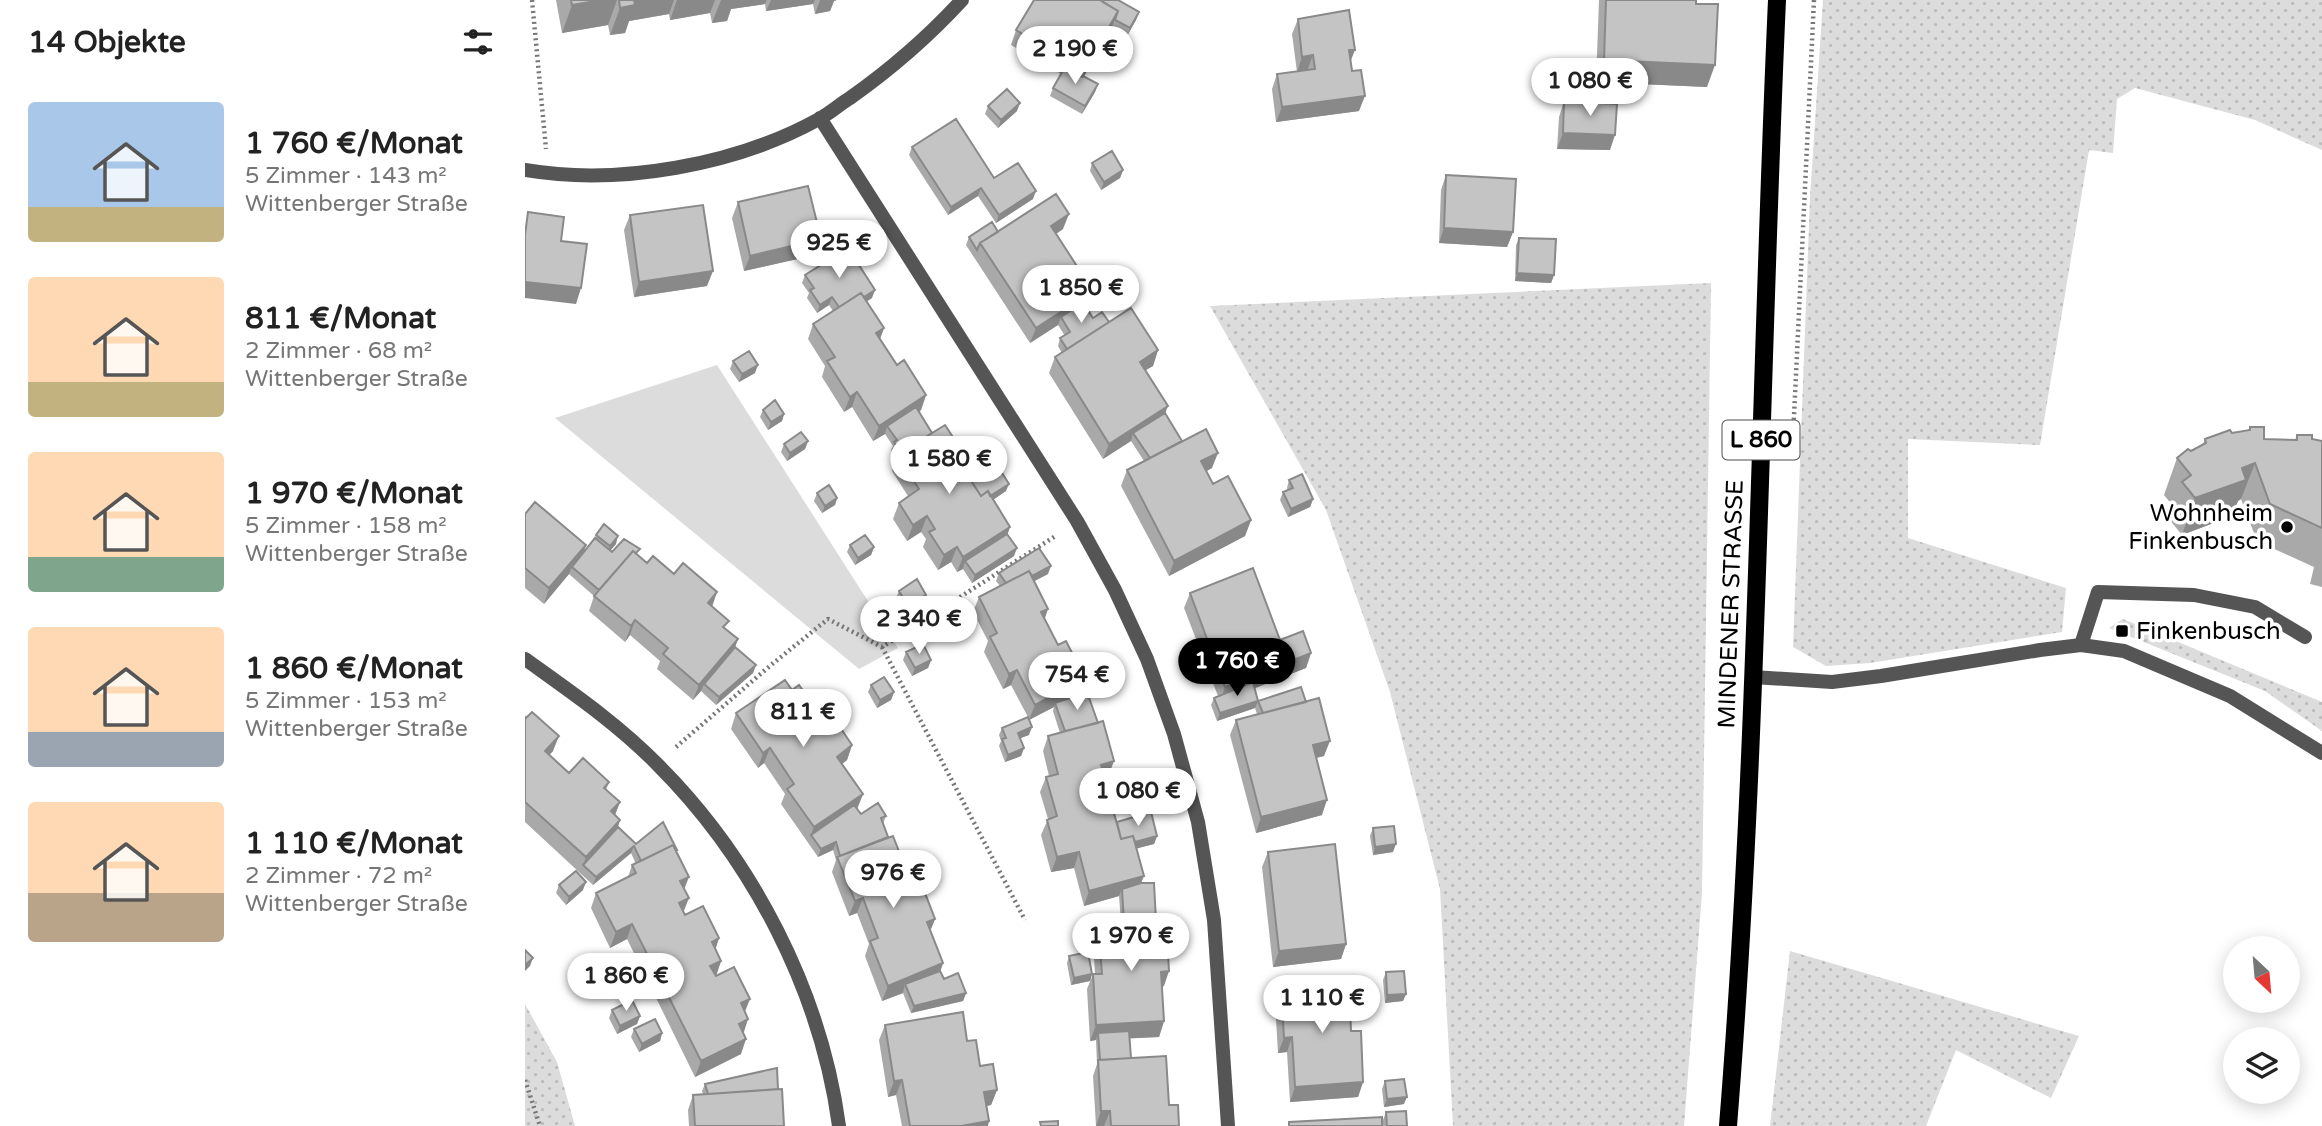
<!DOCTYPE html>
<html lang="de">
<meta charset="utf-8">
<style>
body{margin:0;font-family:"Varela Round",sans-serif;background:#f2f2f2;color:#222;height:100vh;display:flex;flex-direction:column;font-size:26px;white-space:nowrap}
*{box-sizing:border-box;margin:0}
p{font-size:23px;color:#767676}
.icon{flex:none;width:38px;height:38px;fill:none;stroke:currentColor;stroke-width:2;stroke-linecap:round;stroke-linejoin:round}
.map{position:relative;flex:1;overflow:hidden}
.drawer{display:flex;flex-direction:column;background:#fff;width:525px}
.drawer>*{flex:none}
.needle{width:46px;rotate:154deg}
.buttons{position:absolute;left:1698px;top:936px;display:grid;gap:14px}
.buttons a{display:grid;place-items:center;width:77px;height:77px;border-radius:50%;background:#fff;box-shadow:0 4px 18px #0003;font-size:35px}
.price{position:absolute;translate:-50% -60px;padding:0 16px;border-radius:24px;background:#fff;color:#222;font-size:23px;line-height:46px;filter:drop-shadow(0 2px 4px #0008)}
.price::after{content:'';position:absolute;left:50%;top:42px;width:21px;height:16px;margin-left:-10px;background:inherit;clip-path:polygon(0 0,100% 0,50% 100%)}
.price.on{background:#000;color:#fff}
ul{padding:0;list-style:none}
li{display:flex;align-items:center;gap:21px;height:175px;padding:0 28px}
li span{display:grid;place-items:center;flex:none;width:196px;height:140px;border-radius:7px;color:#555}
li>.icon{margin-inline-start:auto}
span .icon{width:84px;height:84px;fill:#fffc;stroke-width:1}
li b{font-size:30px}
h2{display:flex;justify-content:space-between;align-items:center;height:84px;padding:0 28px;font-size:30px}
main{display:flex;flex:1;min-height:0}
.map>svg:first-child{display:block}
.grass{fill:url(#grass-dots)}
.green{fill:#dcdcdc}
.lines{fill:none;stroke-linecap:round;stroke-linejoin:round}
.path{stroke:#777;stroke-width:4.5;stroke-dasharray:2 3.5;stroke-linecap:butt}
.service{stroke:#555;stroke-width:14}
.minor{stroke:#555;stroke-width:14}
.primary{stroke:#000;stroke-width:18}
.wall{fill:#a9a9a9}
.shaded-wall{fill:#898989}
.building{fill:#c4c4c4;stroke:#898989;stroke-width:2}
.poi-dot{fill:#000;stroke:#fff;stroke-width:2.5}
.labels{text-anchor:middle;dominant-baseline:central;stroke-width:7;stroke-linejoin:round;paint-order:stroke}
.shield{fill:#fff;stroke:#4c4c4c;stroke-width:2}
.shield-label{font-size:23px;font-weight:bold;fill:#000}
.poi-label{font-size:24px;fill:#000;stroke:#fff;text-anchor:end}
.street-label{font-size:24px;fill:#000;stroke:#fff}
</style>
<main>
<section class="drawer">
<h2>14 Objekte<svg class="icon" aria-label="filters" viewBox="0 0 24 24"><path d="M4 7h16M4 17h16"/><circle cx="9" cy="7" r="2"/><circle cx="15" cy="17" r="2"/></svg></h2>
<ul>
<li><span style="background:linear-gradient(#a9c7e8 75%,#c2b280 0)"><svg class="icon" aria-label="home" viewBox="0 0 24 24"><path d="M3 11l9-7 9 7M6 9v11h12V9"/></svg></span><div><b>1 760 €/Monat</b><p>5 Zimmer · 143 m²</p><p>Wittenberger Straße</p></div></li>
<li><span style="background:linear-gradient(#ffd9b3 75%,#c2b280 0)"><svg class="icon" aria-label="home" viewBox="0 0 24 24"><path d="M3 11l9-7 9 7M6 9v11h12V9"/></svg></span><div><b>811 €/Monat</b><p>2 Zimmer · 68 m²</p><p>Wittenberger Straße</p></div></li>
<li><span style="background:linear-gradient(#ffd9b3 75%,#7fa58c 0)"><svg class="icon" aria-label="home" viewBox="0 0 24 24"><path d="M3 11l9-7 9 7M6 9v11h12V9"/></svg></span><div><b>1 970 €/Monat</b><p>5 Zimmer · 158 m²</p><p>Wittenberger Straße</p></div></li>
<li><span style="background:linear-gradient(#ffd9b3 75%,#9aa5b1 0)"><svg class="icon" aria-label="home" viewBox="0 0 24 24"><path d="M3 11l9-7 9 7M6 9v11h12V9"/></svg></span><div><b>1 860 €/Monat</b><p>5 Zimmer · 153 m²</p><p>Wittenberger Straße</p></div></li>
<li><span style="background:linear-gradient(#ffd9b3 65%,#b9a48a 0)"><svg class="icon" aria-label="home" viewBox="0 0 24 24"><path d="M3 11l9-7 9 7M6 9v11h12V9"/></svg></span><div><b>1 110 €/Monat</b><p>2 Zimmer · 72 m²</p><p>Wittenberger Straße</p></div></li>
</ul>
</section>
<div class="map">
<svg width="1797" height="1126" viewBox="0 0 1797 1126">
<defs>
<pattern id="grass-dots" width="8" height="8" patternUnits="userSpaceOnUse" patternTransform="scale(1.75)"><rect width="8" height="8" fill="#dcdcdc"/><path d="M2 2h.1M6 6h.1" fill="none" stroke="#bbb" stroke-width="1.8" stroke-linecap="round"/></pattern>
</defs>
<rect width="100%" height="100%" fill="#fff"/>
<path class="grass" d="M1298,0H1797V150L1730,120L1610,88L1592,99L1588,153L1564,150L1515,445L1383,439V538L1541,588L1537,632L1345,663L1301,666L1268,647L1285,198Z
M1186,283L1177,893L1159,1126H928L915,889L865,692L801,510L685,306Z
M1598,619L1797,702V731L1740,691L1584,628Z
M1265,951L1554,1036L1526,1098L1431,1050L1401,1126H1245Z
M0,1004L32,1062L50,1126H0Z"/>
<path class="green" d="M192,365L373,648L334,669L30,418Z"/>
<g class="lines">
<path class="path" d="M7,0L21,149
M1267,458L1289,0
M357,647L500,920
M151,747L246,665L303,619L357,647L532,535
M0,1080L15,1126"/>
<path class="service" d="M1556,645L1573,592L1669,595L1730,607L1780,637"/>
<path class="minor" d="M295,118L552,521L590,590L622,659L649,734L673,822L689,920L703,1126
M0,170C94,186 211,165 294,119C305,113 315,104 325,98C366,69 403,37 437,0
M0,659C46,692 93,724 133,765C228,860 296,992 314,1126
M1228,677L1307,682L1356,676L1515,650L1556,645L1599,651L1705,696L1797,753"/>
<path class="primary" d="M1203,1126C1233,752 1235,375 1252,0"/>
</g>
<path class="wall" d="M31,0H312L309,1L305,11L290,14L288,4L241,11L240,4L206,9L202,21L187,23L185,13L145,20L144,14L104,21L100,33L85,35L83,25L37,33Z
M577,0H593L614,12L611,20L602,36L587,27L559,76L573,84L570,92L557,114L525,96L528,88L536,74L486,45L491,30L578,2V1Z
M1074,0H1171L1182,87L1071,82Z
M773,19L825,61L834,111L751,122L747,89L752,74L772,72L767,34Z
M1039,101L1085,150L1032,149L1034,117Z
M463,106L492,111L473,128L460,114Z
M387,147L469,178L508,199L471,223L453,196L423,215L384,155Z
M567,163L598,170L595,178L576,190L565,171Z
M921,175L988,232L982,247L914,243L916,190Z
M213,202L290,255L219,271L207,218Z
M105,215L182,286L109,297L99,230Z
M538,229L531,234L562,306L560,307L568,318L584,322L633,350L628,366L620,370L640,414L657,441L687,468L681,471L688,484L726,520L720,536L644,576L596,486L602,470L619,461L606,441L578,459L524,373L530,357L537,353L533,346L535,338L540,336L533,325L505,343L441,245L444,237L473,232Z
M994,238L1029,275L1026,283L990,281L991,245Z
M280,275L347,298L341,301L359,328L355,339L372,365L401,395L396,410L394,412L407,433L440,467L481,491L468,500L482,534L489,556L447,583L438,569L432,572L426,562L413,570L398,547L401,539L396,532L382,541L368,519L374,503L383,496L367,471L371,458L366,450L368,446L360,434L348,441L327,407L319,412L297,377L300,366L283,339L288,324L308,311L304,305L292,313L282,298L284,293L277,283Z
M208,361L230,373L214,382L205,369Z
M238,410L259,414L257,421L243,430L235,417Z
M1725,427L1739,439L1770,440L1772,435L1797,441V587L1785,584L1789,567L1732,541L1716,499L1713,501L1707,516L1657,535L1644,519L1648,506L1639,495L1652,458L1678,444L1680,439L1723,430Z
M283,441L280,449L262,461L256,452L259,444Z
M764,480L788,499L785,507L763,517L755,500L758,492L763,490L762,488Z
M292,493L312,498L310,505L297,513L289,501Z
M0,514L61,545L59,551L70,538L71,535L91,544L85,551L87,552L113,555L122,563L187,607L201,629L213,639L210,647L231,665L228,673L191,705L176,691L168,700L132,669L135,661L105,635L100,642L64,611L69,596L44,574L19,604L0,588Z
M325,545L349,547L346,555L330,565L322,552Z
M474,573L523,574L509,581L520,619L533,645L560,678L555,693L549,696L583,777L580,778L592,822L632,836L629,844L612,848L616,883L631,921L639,986L637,987L639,1021L634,1037L605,1038L606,1058L644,1105L654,1126H571L568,1076L572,1064L571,1040L565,1041L562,989L568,974H570L568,940L573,925L596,923L594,896L559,906L549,868L526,872L516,835L523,819L515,792L521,777L524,776L518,751L523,736L535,733L528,711L529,707L504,720V735L495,738L499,748L496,756L480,762L474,746L476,741L474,735L477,728L503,717L486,685L478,689L459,652L463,641L448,612L454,597L475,586L471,581Z
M374,591L401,595L399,602L380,613L371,598Z
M665,593L755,640L786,653L781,668L729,688L733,701L730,708L692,721L686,705L689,698L693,696L659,608Z
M381,652L406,660L403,668L387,676L378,660Z
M346,685L369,692L366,700L352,708L343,692Z
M733,701L799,756L791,758L797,815L731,833L705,735L711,720L732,714L730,708Z
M211,713H294L327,745L322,760L317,764L338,794L332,809L336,814L361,816L358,824L363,837L384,877L410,919L405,931L418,963L415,971L419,979L441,993L438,1001L386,1013L378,993L357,1001L340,956L344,944L332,913L324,916L307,872L311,860L308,850L293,857L256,804L260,794L239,763L233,768L206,729Z
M0,715L28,751L24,755L44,773L84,782L81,790L95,802L90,815L95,820L93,827L111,844L151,852L159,890V912L160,915L194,938L190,949L196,961L191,976L220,1012L216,1054L170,1077L102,939L85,948L66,908L71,893L103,877L107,865L111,864L106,853L68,885L0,822Z
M848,828L868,852L848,855L845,836Z
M743,852L821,944L816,959L748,967L737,867Z
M34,885L58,890L41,905L31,893Z
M544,956L567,974L565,981L546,985L542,963Z
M861,972L881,994L878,1001L860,1003L858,980Z
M756,987L826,1031L838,1082L833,1097L765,1102L762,1052L753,1053L750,1002Z
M87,1010L115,1016L112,1024L92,1034L84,1018Z
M360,1025L442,1041L455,1066L472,1090L466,1105L462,1106L463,1126H377L371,1095L363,1097L354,1040Z
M109,1029L137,1033L135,1041L114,1052L106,1037Z
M860,1081L879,1104L859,1107L857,1089Z
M180,1084L253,1089L259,1126H164L163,1110L168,1095L178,1094L177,1091Z
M861,1112L882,1126H858V1120Z"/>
<path class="shaded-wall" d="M77,0H92L83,25L37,33L47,5Z
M106,0H149L144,14L104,21L100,33L85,35L95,8Z
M152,0H190L185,13L145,20Z
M196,0H242L240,4L206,9L202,21L187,23Z
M246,0H290L288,4L241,11Z
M295,0H312L309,1L305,11L290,14Z
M593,11L587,27L554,85L560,70Z
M614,12L611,20L602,36L605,28Z
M824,50H830L824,65Z
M788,55L782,71L772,72L777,57Z
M1079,60L1190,65L1182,87L1071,82Z
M573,84L570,92L557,114L560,106Z
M840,96L834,111L751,122L757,107Z
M495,103L492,111L473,128L476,120Z
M1038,133L1090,135L1085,150L1032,149Z
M598,170L595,178L576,190L579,182Z
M456,188L453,196L423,215L426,207Z
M511,191L508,199L471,223L474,215Z
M544,214L538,229L520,241L526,226Z
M919,228L988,232L982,247L914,243Z
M296,239L290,255L219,271L225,256Z
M188,271L182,286L109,297L114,282Z
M992,273L1029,275L1026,283L990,281Z
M0,282L56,288L51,304L0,298Z
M350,290L347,298L314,320L316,312Z
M568,291L562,306L538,321L536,317L533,325L505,343L511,328Z
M307,297L304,305L292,313L295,305Z
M359,328L353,344L351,333Z
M633,350L628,366L609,377L615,362Z
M233,365L230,373L214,382L217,374Z
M332,392L327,407L319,412L325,397Z
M401,395L396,410L365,430L362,426L360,434L348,441L354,426Z
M643,406L637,421L608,433L606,441L578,459L584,444Z
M259,414L257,421L243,430L246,422Z
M283,441L280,449L262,461L265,453Z
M693,453L687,468L671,477L676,461Z
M443,460L437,475L435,464Z
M1730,463L1716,499L1713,501L1707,516L1657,535L1670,498L1717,468Z
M484,484L481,491L451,511L453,504Z
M312,498L310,505L297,513L300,506Z
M788,499L785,507L763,517L766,509Z
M402,516L396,532L382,541L388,525Z
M726,520L720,536L644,576L649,561Z
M485,527L480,542L440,561L438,569L432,572L438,557Z
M93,536L91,544L82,554L85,546Z
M61,545L56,561L47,567L44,574L19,604L24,588Z
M349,547L346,555L330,565L333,558Z
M432,547L426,562L413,570L419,555Z
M492,548L489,556L447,583L450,575Z
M526,566L523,574L481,596L484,588Z
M192,592L187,607L183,603Z
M401,595L399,602L380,613L383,606Z
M523,609L518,624L516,612Z
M110,620L105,635L100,642L106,626Z
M213,639L207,655L179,684L176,691L168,700L174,685Z
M786,653L781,668L695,702L700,687Z
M406,660L403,668L387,676L390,668Z
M231,665L228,673L191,705L194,697Z
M492,670L486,685L478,689L484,674Z
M560,678L555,693L531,706L530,703L529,707L504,720L510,705Z
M369,692L366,700L352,708L355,700Z
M733,701L730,708L692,721L695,713Z
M507,727L504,735L490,740L493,733Z
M34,736L28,751L14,766L20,751Z
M805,741L799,756L782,760L788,745Z
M327,745L322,760L307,772L312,757Z
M245,748L239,763L233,768L238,753Z
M499,748L496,756L480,762L483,755Z
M589,761L583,777L571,780L576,765Z
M338,794L332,809L286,835L289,827Z
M802,800L797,815L731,833L736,817Z
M95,802L89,817L86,811Z
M95,820L90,835L58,865L61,857Z
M632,836L629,844L591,854L593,846Z
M311,842L308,850L293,857L296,849Z
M871,844L868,852L848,855L850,847Z
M109,846L106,853L68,885L71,877Z
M554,852L549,868L526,872L532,857Z
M619,876L613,891L597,889L594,896L559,906L564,891Z
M164,877L158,892L155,881Z
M61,882L58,890L41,905L44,897Z
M164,898L158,913L154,903Z
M338,898L332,913L324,916L330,901Z
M410,919L404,934L402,922Z
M107,924L102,939L85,948L91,932Z
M194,938L189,954L187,942Z
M821,944L816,959L748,967L754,951Z
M8,958L5,966L0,971V965Z
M196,961L191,976L185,966Z
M418,963L413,979L380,984L378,993L357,1001L363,986Z
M644,971L639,986L630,987L636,972Z
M567,974L565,981L546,985L549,978Z
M441,993L438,1001L386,1013L389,1006Z
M881,994L878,1001L860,1003L862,995Z
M225,999L219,1014L216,1003Z
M115,1016L112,1024L92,1034L95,1026Z
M223,1019L218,1035L214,1024Z
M639,1021L634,1037L574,1040L573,1033L571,1040L565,1041L571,1025Z
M137,1033L135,1041L114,1052L117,1044Z
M767,1037L762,1052L753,1053L759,1038Z
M221,1039L216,1054L170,1077L176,1061Z
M377,1080L371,1095L363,1097L369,1081Z
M838,1082L833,1097L765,1102L770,1087Z
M472,1090L466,1105L454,1107L459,1092Z
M882,1097L879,1104L859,1107L862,1099Z
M576,1111H585L579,1126H571Z
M464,1121L463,1126H436Z"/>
<path class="building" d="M46,0H77L47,5Z
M94,0H109L110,5L95,8Z
M509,0H575L593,11L560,70L491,30Z
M579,0H593L614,12L605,28L590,20L593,11L578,2Z
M1081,0H1171V4H1193L1190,65L1079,60Z
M824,10L830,50H824L827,71L836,70L840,96L757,107L752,74L790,69L788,55L777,57L773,19Z
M540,67L557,77L558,76L573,84L560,106L528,88Z
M482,89L495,103L476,120L463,106Z
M1039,101L1092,104L1090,135L1038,133Z
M431,119L469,178L493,163L511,191L474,215L456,188L426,207L387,147Z
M587,151L598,170L579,182L567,163Z
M921,175L991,179L988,232L919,228Z
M283,186L296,239L225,256L213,202Z
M531,194L544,214L526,226L568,291L511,328L455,243Z
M178,205L188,271L114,282L105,215Z
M3,212L39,217L36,241L62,244L56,288L0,282V235Z
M467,222L473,232L455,243L452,250L444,237Z
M994,238L1031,239L1029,275L992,273Z
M323,248L350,290L339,297L336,293L314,307L307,297L295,305L285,290L289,288L280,275Z
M336,293L359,328L351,333L372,365L379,360L401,395L354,426L332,392L325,397L302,361L310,357L288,324Z
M558,303L568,318L577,312L584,322L542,349L535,338L545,332L536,317Z
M606,308L633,350L615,362L643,406L584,444L530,357Z
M224,351L233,365L217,374L208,361Z
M250,400L259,414L246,422L238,410Z
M391,407L407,433L376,453L369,442L372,440L362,426Z
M640,413L657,441L625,458L608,433Z
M420,425L443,460L435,464L456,496L463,491L485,527L438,557L432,547L419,555L404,532L410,529L402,516L388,525L374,503L394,489L372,455Z
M1725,427H1739V439L1772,440V435H1787V439L1797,441V528L1745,504L1730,463L1717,468L1721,480L1670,498L1657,482L1666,475L1652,458L1663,449L1666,451L1681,443L1680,439L1705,430L1707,433L1725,430Z
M681,429L693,453L676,461L688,484L703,476L726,520L649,561L602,470Z
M276,432L283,441L265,453L259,444Z
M464,452L484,484L465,496L463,491L456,496L438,468Z
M777,474L788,499L766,509L758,492L768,488L764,480Z
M304,485L312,498L300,506L292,493Z
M10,502L61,545L24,588L0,568V514Z
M79,524L93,536L85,546L71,535Z
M482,534L492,548L450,575L440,561Z
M340,535L349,547L333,558L325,545Z
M70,538L87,552L99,539L115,549L111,553L108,551L74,590L47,567Z
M514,548L526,566L507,576L504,571L481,583L474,573Z
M108,551L122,563L128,556L149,574L158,563L192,592L183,603L204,621L198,627L213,639L174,685L138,654L143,648L110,620L106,626L69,596Z
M728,568L755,640L778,631L786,653L700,687L665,593Z
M504,571L523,609L516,612L533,645L541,641L560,678L510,705L492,670L484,674L465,637L472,633L454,597Z
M392,579L401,595L383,606L374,591Z
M398,644L406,660L390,668L381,652Z
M210,647L231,665L194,697L179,684Z
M359,677L369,692L355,700L346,685Z
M260,680L267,690L274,685L294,713L302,708L327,745L312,757L338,794L289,827L262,789L269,784L245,748L238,753L211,713Z
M728,682L733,701L695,713L689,698Z
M776,687L781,702L738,713L733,701Z
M562,692L573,723L540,731L530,703Z
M794,698L805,741L788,745L802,800L736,817L711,720Z
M7,712L34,736L20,751L44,773L58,758L84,782L79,788L95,802L86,811L95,820L61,857L0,802V719Z
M503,717L507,727L493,733L499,748L483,755L477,739L481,738L477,728Z
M578,721L589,761L576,765L596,839L608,836L619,876L564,891L554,852L532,857L522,820L532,816L521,777L533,774L523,736Z
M353,803L361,816L356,818L363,837L315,856L311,842L296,849L286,835L329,805L336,814Z
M626,812L632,836L610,842L608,836L596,839L592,822Z
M138,822L152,850H151L148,845L116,861L109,846L71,877L58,865L93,827L111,844Z
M869,826L871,844L850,847L848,828Z
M368,836L384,877L393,875L410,919L402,922L418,963L363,986L345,941L353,938L338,898L330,901L312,857Z
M810,844L821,944L754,951L743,852Z
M148,845L164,877L155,881L164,898L154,903L160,915L178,906L194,938L187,942L196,961L185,966L191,976L209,967L225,999L216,1003L223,1019L214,1024L221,1039L176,1061L107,924L91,932L71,893L111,873L107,865Z
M51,871L61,882L44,897L34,885Z
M616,883H629L631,921L599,923L597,889Z
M641,920L644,971L636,972L639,1021L571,1025L568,974H577L573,925Z
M0,950L8,958L0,965Z
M563,952L567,974L549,978L544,956Z
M415,971L419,979L433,973L441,993L389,1006L380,984Z
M879,971L881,994L862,995L861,972Z
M824,983L826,1031H836L838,1082L770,1087L767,1037L759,1038L756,987Z
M107,1000L115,1016L95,1026L87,1010Z
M438,1012L442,1041L451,1040L455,1066L468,1064L472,1090L459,1092L464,1121L436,1126H385L377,1080L369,1081L360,1025Z
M130,1019L137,1033L117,1044L109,1029Z
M604,1031L606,1058L575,1060L573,1033Z
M641,1056L644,1105H653L654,1126H586L585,1111H576L573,1060Z
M252,1068L253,1089L183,1094L180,1084Z
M879,1079L882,1097L862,1099L860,1081Z
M257,1089L259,1126H170L168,1095Z
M881,1111L882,1126H862L861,1112Z
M857,1117V1126H764V1122Z
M533,1121V1126H516L515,1122Z"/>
<g class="poi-dot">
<circle cx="1762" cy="527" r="7"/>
<rect x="1590" y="624" width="14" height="14" rx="3.5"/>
</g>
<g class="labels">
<rect class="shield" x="1197.5" y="420.5" width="77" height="39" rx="5"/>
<g class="shield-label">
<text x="1236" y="440">L 860</text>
</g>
<g class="poi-label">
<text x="1748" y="513">Wohnheim<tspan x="1748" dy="28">Finkenbusch</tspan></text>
<text x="1611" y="631" text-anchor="start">Finkenbusch</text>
</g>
<g class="street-label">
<text transform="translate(1206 604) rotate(-88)">MINDENER STRASSE</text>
</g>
</g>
</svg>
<div class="buttons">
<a><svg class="needle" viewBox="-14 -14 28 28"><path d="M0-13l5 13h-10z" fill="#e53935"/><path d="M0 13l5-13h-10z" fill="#767676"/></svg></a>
<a><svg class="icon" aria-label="layers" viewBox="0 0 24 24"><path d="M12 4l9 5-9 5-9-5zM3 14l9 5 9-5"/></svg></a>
</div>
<b class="price" style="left:550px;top:86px">2 190 €</b>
<b class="price" style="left:1065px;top:118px">1 080 €</b>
<b class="price" style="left:314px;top:280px">925 €</b>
<b class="price" style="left:556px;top:325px">1 850 €</b>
<b class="price" style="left:424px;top:496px">1 580 €</b>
<b class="price" style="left:394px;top:656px">2 340 €</b>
<b class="price on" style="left:712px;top:698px">1 760 €</b>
<b class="price" style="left:552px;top:712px">754 €</b>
<b class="price" style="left:278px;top:749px">811 €</b>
<b class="price" style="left:613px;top:828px">1 080 €</b>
<b class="price" style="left:368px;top:910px">976 €</b>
<b class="price" style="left:606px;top:973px">1 970 €</b>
<b class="price" style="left:101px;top:1013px">1 860 €</b>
<b class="price" style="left:797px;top:1035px">1 110 €</b>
</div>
</main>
